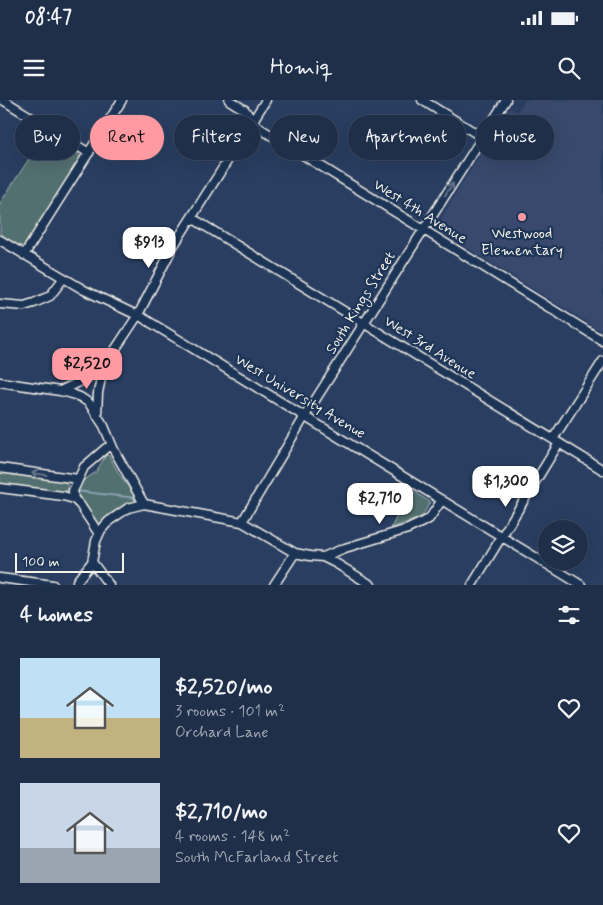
<!DOCTYPE html>
<meta charset="utf-8">
<style>
body{margin:0;font-family:Mynerve,sans-serif;background:#2c3a53;color:#f1f3f6;height:100vh;display:flex;flex-direction:column;font-size:19px;white-space:nowrap}
*{box-sizing:border-box;margin:0}
p{font-size:16px;color:#a1a8b4}
.icon{flex:none;width:28px;height:28px;fill:none;stroke:currentColor;stroke-width:2;stroke-linecap:round;stroke-linejoin:round}
.map{position:relative;height:485px;overflow:hidden}
.panel{display:flex;flex-direction:column;background:#1f2e49;flex:1}
.panel>*{flex:none}
.guide{position:absolute;left:15px;top:15px;width:574px;height:45px;display:flex;gap:10px}
.buttons{position:absolute;left:538px;top:420px;display:grid;gap:10px}
.buttons a{display:grid;place-items:center;width:50px;height:50px;border-radius:50%;background:#1f2e49;box-shadow:0 5px 20px #0002,0 0 0 1px #3c4a61;font-size:25px}
.scale{position:absolute;left:15px;bottom:12px;width:109px;box-sizing:border-box;padding-left:5px;border:2px solid #f4f1e8;border-top:0;font-size:14px;line-height:18px;white-space:nowrap;color:#f4f1e8;-webkit-text-stroke:4px #1d3557;paint-order:stroke}
.price{position:absolute;translate:-50% -42px;padding:0 11px;border-radius:10px;background:#fff;color:#222;font-size:16px;line-height:32px;filter:drop-shadow(0 1px 2px #0008)}
.price::after{content:'';position:absolute;left:50%;top:30px;width:15px;height:11px;margin-left:-8px;background:inherit;clip-path:polygon(0 0,100% 0,50% 100%)}
.price.current{background:#ff9aa2;color:#111}
ul{padding:0;list-style:none}
li{display:flex;align-items:center;gap:15px;height:125px;padding:0 20px}
li span{display:grid;place-items:center;flex:none;width:140px;height:100px;border-radius:0px;color:#555}
li>.icon{margin-inline-start:auto}
span .icon{width:60px;height:60px;fill:#fffc;stroke-width:1}
li b{font-size:21px}
h2{display:flex;justify-content:space-between;align-items:center;height:60px;padding:0 20px;font-size:21px}
.tag{padding:0 18px;border-radius:22px;background:#1f2e49;box-shadow:0 5px 20px #0002,0 0 0 1px #3c4a61;font-size:18px;line-height:45px}
.tag.current{background:#ff9aa2;color:#111}
.status{display:flex;justify-content:space-between;align-items:center;height:35px;padding:0 25px;background:#1f2e49;direction:ltr}
.status svg{height:14px;fill:currentColor}
header{display:flex;justify-content:space-between;align-items:center;height:65px;padding:0 20px;background:#1f2e49;font-size:22px;font-weight:600}
.map>svg:first-child{display:block}
.built{fill:#37496d}
.green{fill:#52706f;stroke:#a3b0ac}
.lines{fill:none;stroke-linecap:round;stroke-linejoin:round}
.stream{stroke:#8ca0b1;stroke-width:2}
.minor-casing{stroke:#f4f1e8;stroke-width:11}
.minor{stroke:#1d3557;stroke-width:8}
.oneway{stroke:#68778a}
.poi-dot{fill:#ff9aa2;stroke:#1d3557;stroke-width:2}
.labels{text-anchor:middle;dominant-baseline:central;stroke-width:4.5;stroke-linejoin:round;paint-order:stroke}
.street-label{font-size:15px;fill:#f4f1e8;stroke:#1d3557}
.poi-label{font-size:15px;fill:#f4f1e8;stroke:#1d3557}
</style>
<div class="status"><b>08:47</b><svg viewBox="0 0 49 12"><path d="M0 12V9h3v3zM5 12V6h3v6zM10 12V3h3v9zM15 12V0h3v12zM26 1h20v11H26zM47 4h2v5h-2z"/></svg></div>
<header><svg class="icon" aria-label="menu" viewBox="0 0 24 24"><path d="M4 6h16M4 12h16M4 18h16"/></svg>Homiq<svg class="icon" aria-label="search" viewBox="0 0 24 24"><circle cx="10" cy="10" r="6"/><path d="M15 15l6 6"/></svg></header>
<div class="map">
<svg width="603" height="485" viewBox="0 0 603 485">
<rect width="100%" height="100%" fill="#293e61"/>
<filter id="ink" filterUnits="userSpaceOnUse"><feTurbulence type="fractalNoise" baseFrequency=".02" numOctaves="2"/><feDisplacementMap in="SourceGraphic" scale="10" xChannelSelector="R" yChannelSelector="G"/><feConvolveMatrix kernelMatrix="1 2 1 2 8 2 1 2 1" color-interpolation-filters="sRGB"/></filter>
<g filter="url(#ink)">
<path class="built" d="M525,0H603V232L435,128L506,12L509,8L517,12Z"/>
<path class="green" d="M46,33L78,53L80,58L24,146L17,145L0,134V103Z
M106,355H108L110,357L119,374L135,396L134,405L100,429L95,419L81,403L78,396V388L81,382L96,372Z
M0,371L64,380L68,386L67,390L63,393L0,386Z
M410,389L430,402L422,417L391,428Z"/>
<g class="lines">
<path class="stream" d="M75,391L137,398"/>
<g class="minor-casing">
<path id="minor" d="M3,0L89,53
M229,0L245,10L253,22L261,29L603,241
M422,0L482,37
M192,118L603,370
M0,140L84,190L143,218L581,485
M24,155L122,0
M0,204L24,206L34,203L50,196L63,179
M0,282L60,291L81,281L103,268L138,215L174,145L266,0
M60,291L69,293L80,297L89,303L104,326L114,350L144,404L242,422L295,453L310,456L323,457L337,464L371,485
M97,315L98,293L103,268
M553,339L603,261
M0,368L78,379
M0,388L63,396L74,399L80,405L99,434
M74,399L73,391L84,367L106,348L112,346
M242,422L305,316L506,0
M323,457L345,448L408,429L429,419L442,400
M92,462L109,485
M0,478L53,485
M77,485V481L92,462L96,441L101,430L109,421L128,408L144,404
M274,485L295,453
M472,485L559,343"/>
</g>
<use href="#minor" class="minor"/>
</g>
<defs><path id="oneway-shaft" d="M-6 0H5M1.5-3L5.5 0L1.5 3" fill="none" stroke-width="1.6" stroke-linecap="round" stroke-linejoin="round" transform="scale(1.25)"/></defs>
<g class="oneway">
<use href="#oneway-shaft" transform="translate(449 89) rotate(-58)"/>
<use href="#oneway-shaft" transform="translate(39 374) rotate(-172)"/>
</g>
</g>
<circle class="poi-dot" cx="522" cy="117" r="5"/>
<g class="labels">
<g class="street-label">
<text transform="translate(420 112) rotate(32)">West 4th Avenue</text>
<text transform="translate(361 203) rotate(-58)">South Kings Street</text>
<text transform="translate(430 248) rotate(32)">West 3rd Avenue</text>
<text transform="translate(300 297) rotate(31)">West University Avenue</text>
</g>
<g class="poi-label">
<text x="522" y="134">Westwood<tspan x="522" dy="17">Elementary</tspan></text>
</g>
</g>
</svg>
<div class="buttons">
<a><svg class="icon" aria-label="layers" viewBox="0 0 24 24"><path d="M12 4l9 5-9 5-9-5zM3 14l9 5 9-5"/></svg></a>
</div>
<div class="scale">100 m</div>
<b class="price" style="left:149px;top:169px">$913</b>
<b class="price current" style="left:87px;top:290px">$2,520</b>
<b class="price" style="left:506px;top:408px">$1,300</b>
<b class="price" style="left:380px;top:425px">$2,710</b>
<div class="guide">
<a class="tag">Buy</a>
<a class="tag current">Rent</a>
<a class="tag">Filters</a>
<a class="tag">New</a>
<a class="tag">Apartment</a>
<a class="tag">House</a>
</div>
</div>
<section class="panel">
<h2>4 homes<svg class="icon" aria-label="filters" viewBox="0 0 24 24"><path d="M4 7h16M4 17h16"/><circle cx="9" cy="7" r="2"/><circle cx="15" cy="17" r="2"/></svg></h2>
<ul>
<li><span style="background:linear-gradient(#bfe0f5 60%,#c2b280 0)"><svg class="icon" aria-label="home" viewBox="0 0 24 24"><path d="M3 11l9-7 9 7M6 9v11h12V9"/></svg></span><div><b>$2,520/mo</b><p>3 rooms · 101 m²</p><p>Orchard Lane</p></div><svg class="icon" aria-label="heart" viewBox="0 0 24 24"><path d="M12 20l-8-8c-3-5 5-10 8-4 3-6 11-1 8 4z"/></svg></li>
<li><span style="background:linear-gradient(#c9d6e8 65%,#9aa5b1 0)"><svg class="icon" aria-label="home" viewBox="0 0 24 24"><path d="M3 11l9-7 9 7M6 9v11h12V9"/></svg></span><div><b>$2,710/mo</b><p>4 rooms · 148 m²</p><p>South McFarland Street</p></div><svg class="icon" aria-label="heart" viewBox="0 0 24 24"><path d="M12 20l-8-8c-3-5 5-10 8-4 3-6 11-1 8 4z"/></svg></li>
</ul>
</section>
